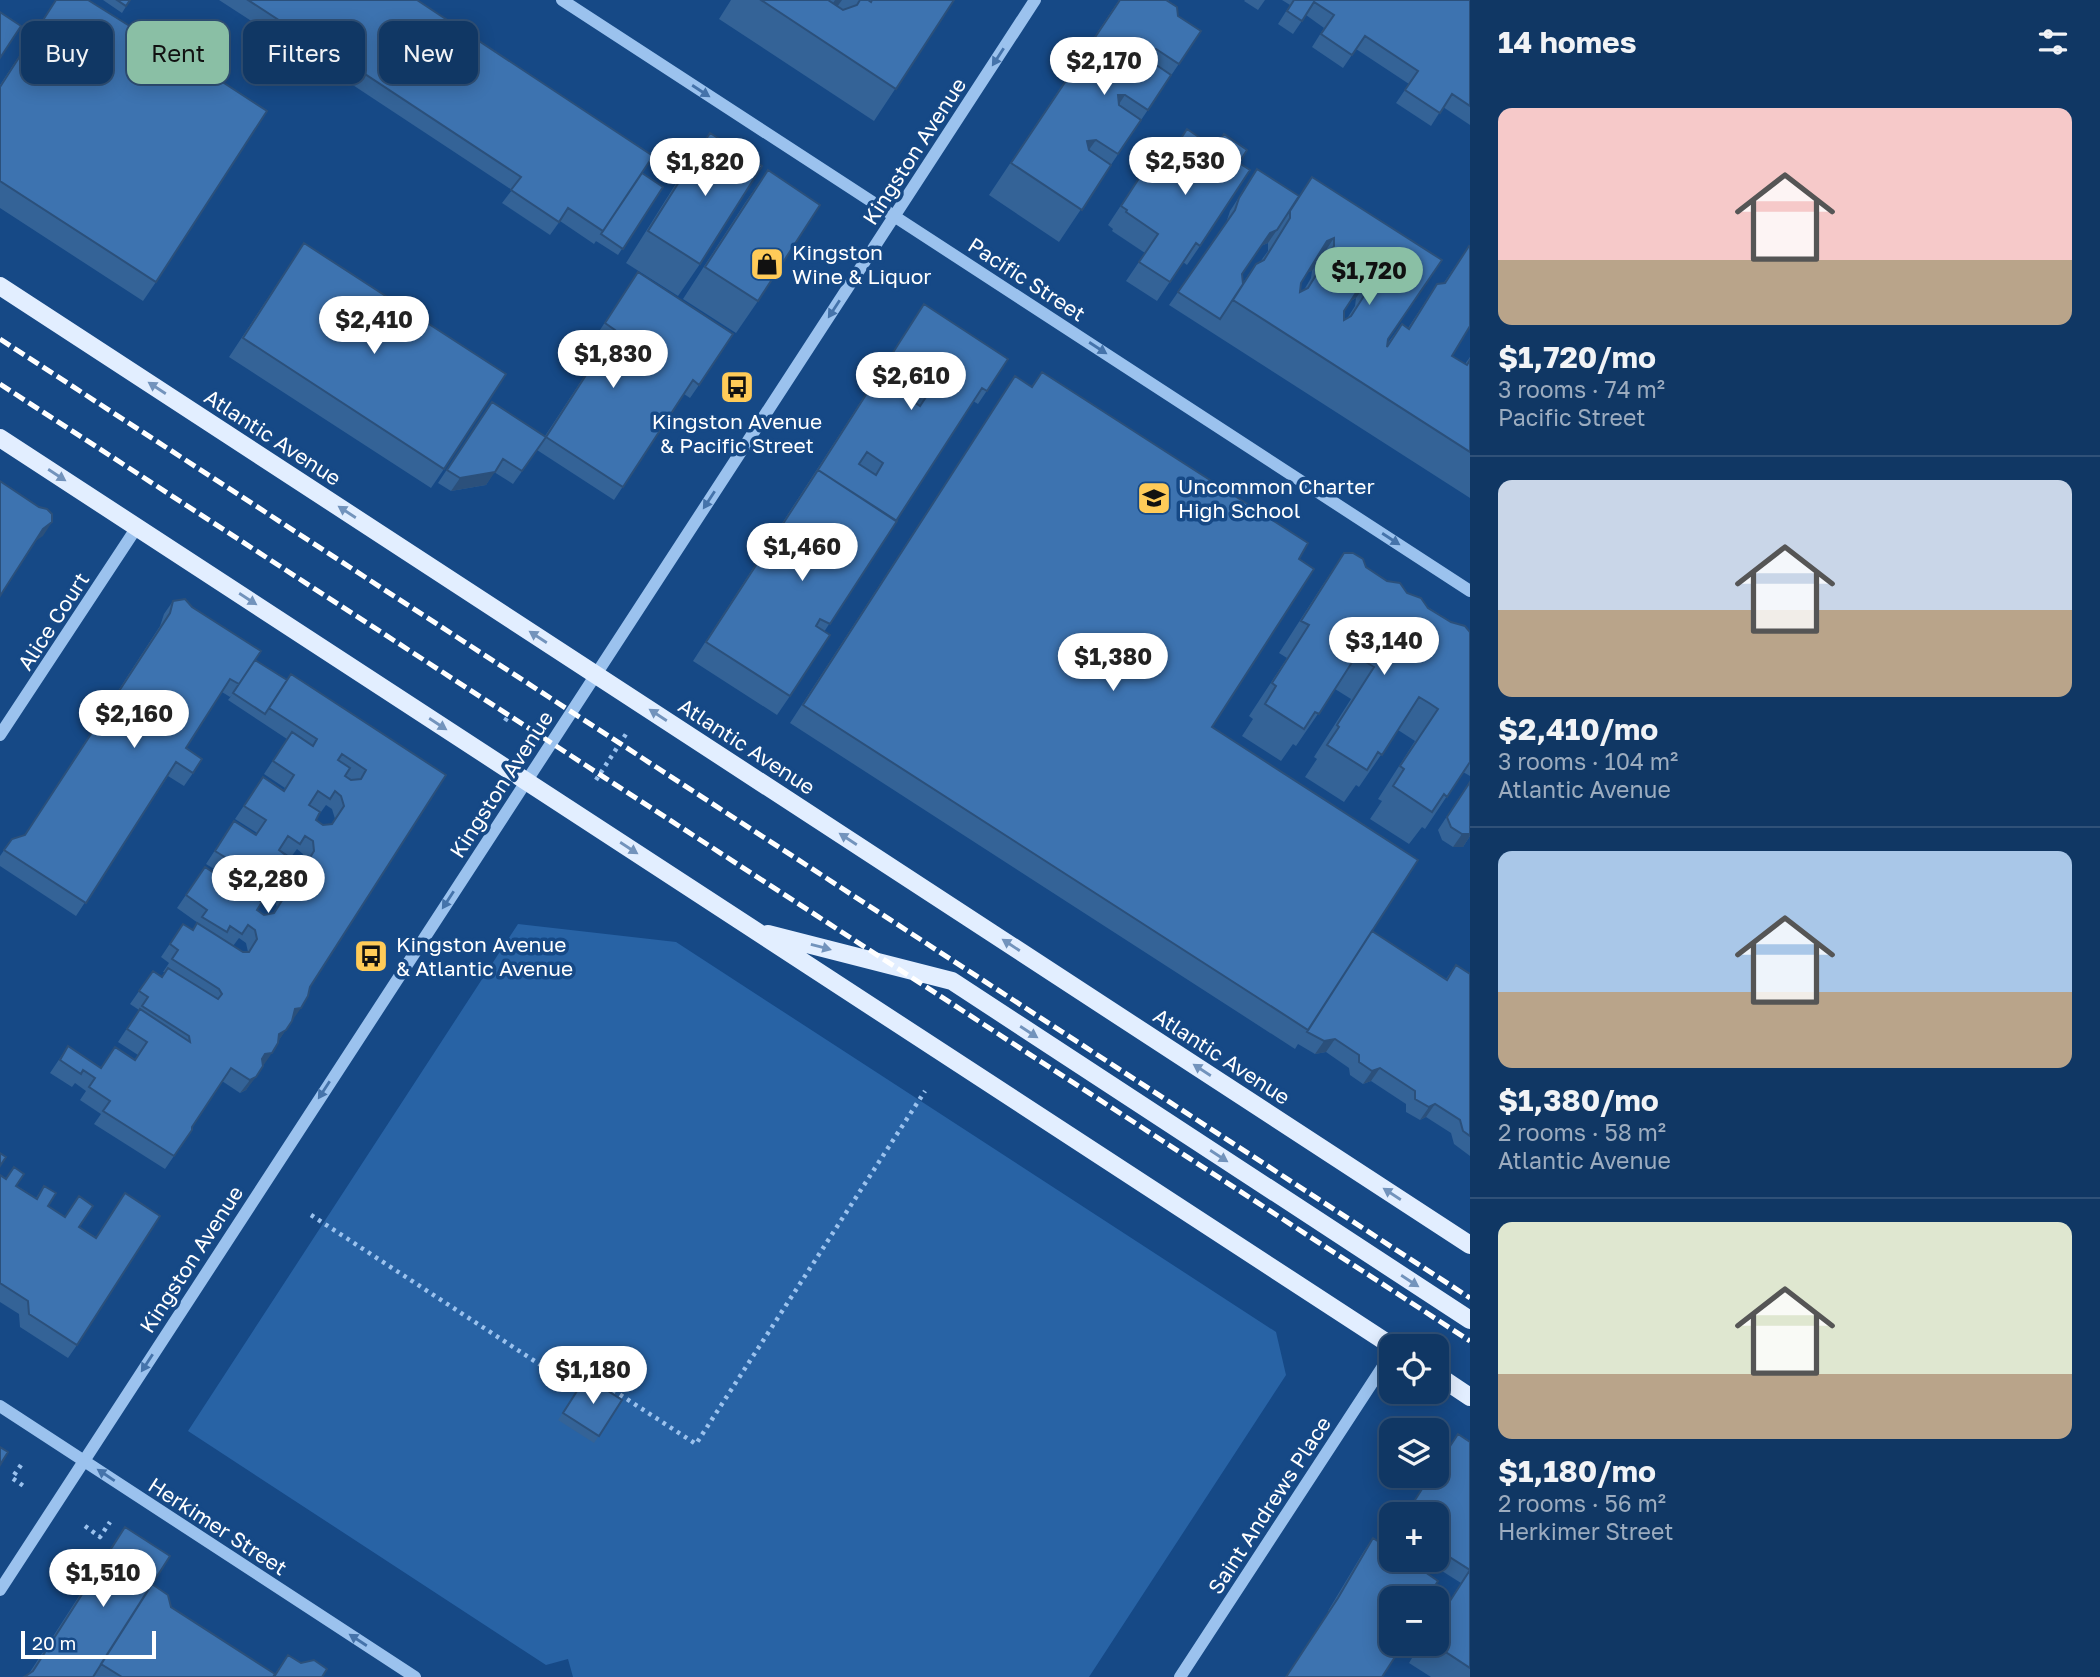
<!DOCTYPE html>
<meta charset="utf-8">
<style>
body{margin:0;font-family:"Golos Text",sans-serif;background:#1e426d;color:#f1f3f6;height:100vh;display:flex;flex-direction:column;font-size:26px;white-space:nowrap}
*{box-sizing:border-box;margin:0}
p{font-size:23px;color:#9cacbf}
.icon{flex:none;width:38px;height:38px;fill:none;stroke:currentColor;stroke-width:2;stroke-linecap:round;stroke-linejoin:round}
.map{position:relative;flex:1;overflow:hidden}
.panel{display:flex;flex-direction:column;background:#103764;width:630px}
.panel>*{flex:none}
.hud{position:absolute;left:21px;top:21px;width:665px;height:63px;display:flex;gap:14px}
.buttons{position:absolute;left:1379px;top:1334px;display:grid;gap:14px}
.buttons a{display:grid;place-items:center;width:70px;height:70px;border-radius:14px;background:#103764;box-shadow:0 4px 18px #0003,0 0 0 2px #305178;font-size:35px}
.scale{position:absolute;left:21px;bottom:18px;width:135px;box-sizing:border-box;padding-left:7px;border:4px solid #fff;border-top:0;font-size:19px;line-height:24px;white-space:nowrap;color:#fff;-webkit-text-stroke:5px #164986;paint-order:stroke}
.price{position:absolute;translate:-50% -60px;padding:0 16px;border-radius:24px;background:#fff;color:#222;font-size:23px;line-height:46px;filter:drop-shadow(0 2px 4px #0008)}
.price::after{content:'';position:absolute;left:50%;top:42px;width:21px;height:16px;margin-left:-10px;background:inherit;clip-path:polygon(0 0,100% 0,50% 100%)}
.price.selected{background:#8abfa5;color:#111}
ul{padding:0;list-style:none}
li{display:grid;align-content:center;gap:14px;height:371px;padding:0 28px}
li+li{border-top:2px solid #305178}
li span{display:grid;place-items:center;height:217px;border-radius:14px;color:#555}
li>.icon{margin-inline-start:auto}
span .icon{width:126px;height:126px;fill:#fffc;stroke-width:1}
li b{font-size:30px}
h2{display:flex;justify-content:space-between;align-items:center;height:84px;padding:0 28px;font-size:30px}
.pill{padding:0 24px;border-radius:14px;background:#103764;box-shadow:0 4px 18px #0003,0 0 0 2px #305178;font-size:24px;line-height:63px}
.pill.selected{background:#8abfa5;color:#111}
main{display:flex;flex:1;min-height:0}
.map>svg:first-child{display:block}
.green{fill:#2863a5}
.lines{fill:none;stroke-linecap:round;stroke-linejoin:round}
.path{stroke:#9bc2ee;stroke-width:4.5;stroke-dasharray:3.5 5;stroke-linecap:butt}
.minor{stroke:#9bc2ee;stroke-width:12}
.major{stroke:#e2eeff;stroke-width:18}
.rail{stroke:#fff;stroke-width:5;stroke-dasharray:12 5;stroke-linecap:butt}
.wall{fill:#346397;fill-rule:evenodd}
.shaded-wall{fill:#2b507b}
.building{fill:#3d73b0;stroke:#2b507b;stroke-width:2;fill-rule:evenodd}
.oneway{fill:#4573aa}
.oneway2{fill:#7293bc}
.labels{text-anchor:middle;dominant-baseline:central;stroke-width:7;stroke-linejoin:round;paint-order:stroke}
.street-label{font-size:21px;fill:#fff;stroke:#164986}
.poi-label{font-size:21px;fill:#fff;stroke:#164986;text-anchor:start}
</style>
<main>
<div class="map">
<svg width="1470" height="1677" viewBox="0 0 1470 1677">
<rect width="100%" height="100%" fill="#164986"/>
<path class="green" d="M518,924L676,942L1276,1332L1286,1375L1089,1677H573L568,1659L546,1665L188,1431Z"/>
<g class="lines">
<path class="path" d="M505,721L509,715
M596,780L628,731
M311,1215L556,1375L579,1368L696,1444L925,1091
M21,1465L12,1478L25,1487
M85,1526L100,1537L110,1522"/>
<path class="minor" d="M562,0L1470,591
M0,735L137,527
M0,1406L415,1677
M0,1590L1035,0
M1180,1677L1391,1354"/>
<path class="major" d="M0,286L1470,1245
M0,438L1392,1346
M768,934L952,981L1470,1320
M1437,1375L1470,1397"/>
<path class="rail" d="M0,339L1470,1298
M0,384L1470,1341"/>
</g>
<path class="wall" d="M56,0H88L156,282L143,301L0,208V85Z
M103,0H130L122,13Z
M219,0H417L642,173L663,187L618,255L596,241L598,238L594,244L560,221L550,235L502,203L512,190L324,66L322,67Z
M731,0H954L874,121L719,19Z
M1119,0H1169L1168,1L1178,16L1201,31L1059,242L989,195Z
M1245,0H1265L1258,10L1244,1Z
M1282,0H1470V125L1443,107L1431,126L1396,103L1409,84L1356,49L1343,68L1312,47L1324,28L1306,15L1293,34L1278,24L1290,5Z
M1187,129L1239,163L1200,246L1187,265L1183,262L1157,301L1126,281L1145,253L1112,231L1113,229L1108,225L1160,146L1171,153Z
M710,133L700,264L678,296L626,263L687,166Z
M1257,169L1299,196L1312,177L1442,260L1388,339L1387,344L1402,324L1408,328L1437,284H1443L1469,246L1452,356L1465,364L1470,357V498L1169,305L1226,223L1230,211ZM1268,243V251L1260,262L1256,264L1242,284V274L1261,246ZM1312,271L1311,278L1304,290L1300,292L1301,283L1307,272ZM1356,298L1355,306L1348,317L1344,320V311L1351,301Z
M768,170L758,301L736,333L683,299L745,203Z
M304,243L444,469L431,488L229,357Z
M638,272L699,385L690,398L684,394L614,500L537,450L513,484L494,472L486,485L451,491L438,483L483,415L545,436L606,343L596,336Z
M924,304L1008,359L978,404L973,401L824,632L790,696L777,715L693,661Z
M1042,372L1299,559L1212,727L1372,931L1446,979L1456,965L1470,974V1156L1454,1144L1451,1133L1426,1117L1420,1120L1406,1112V1104L1371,1081L1363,1084L1350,1075L1349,1068L1326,1052L1315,1054L1298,1044L1295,1049L790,723L1015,376L1031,387Z
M1344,553L1451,622L1470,632V776L1463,772L1425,829L1422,827L1409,844L1370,819L1382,801L1378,799L1415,741L1398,730L1359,787L1356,785L1344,802L1305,777L1317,759L1314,757L1351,699L1335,689L1296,746L1293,744L1281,761L1242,736L1253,719L1249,716L1287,658L1279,653L1322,586Z
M173,601L192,607L255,660L446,775L310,987L292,1020L246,1090L240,1093L222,1081L192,1127V1130L165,1169L94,1124L101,1114L80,1100L86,1091L75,1083L72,1087L50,1073L68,1046L101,1068L115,1047L135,1060L138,1055L118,1042L139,1010L130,1004L153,971L162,977L165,972H163L169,963L161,957L183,924L193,930L198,923L177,908L205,867L225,880L227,877L206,864L234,821L255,834L257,833L235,819L263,777L284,790L285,788L264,774L287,739L228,700L232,695L230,697L222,692L186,748L193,773L184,786L168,776L76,916L0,866V856L12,839L25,835L160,626L164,614ZM309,805L321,812L326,805L332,809L335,819L331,824L323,825L316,820ZM297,849L303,854L305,864L302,869L294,870L286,865L280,850L291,857ZM268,894L274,898L277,907L273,913L264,915L257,910ZM239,938L246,943L248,952H243L233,946Z
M1470,781V836L1463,847H1453L1442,840L1438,830Z
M0,1175L36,1198L44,1186L48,1206L65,1217L79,1196V1227L96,1237L125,1193L77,1345L68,1358L20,1327L19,1314L0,1302Z
M586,1377L622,1400L594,1443L558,1420Z
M1470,1442V1677H1431L1409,1663L1421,1643H1437V1620L1461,1583L1423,1559H1437V1514Z
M125,1527L152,1584L171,1607L275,1674L288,1655L322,1677H24L30,1672L103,1559Z
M1373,1538L1391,1598L1328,1611L1364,1551Z"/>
<path class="shaded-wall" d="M835,0H842L837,7L829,9Z
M1156,49L1134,81L1147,51Z
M1118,95H1125L1103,128Z
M1096,140L1073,172L1087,141Z
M1277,230L1268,243L1261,246L1270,233Z
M1334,238L1312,271L1304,273L1327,241Z
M1378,266L1356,298L1348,302L1371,270Z
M495,472L486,485L451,491L460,478Z
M52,522L43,536L34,542L43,529Z
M1462,834H1470V836L1463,847H1453Z
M301,1008L292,1021L295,1009Z
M286,1030L277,1043L279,1034Z
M1335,1039L1326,1052L1315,1054L1324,1041Z
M272,1053L263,1066L256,1067L265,1054Z
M1380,1068L1371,1081L1363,1084L1372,1071Z
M256,1077L246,1090L240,1093L250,1080Z
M1435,1104L1426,1117L1420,1120L1429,1107Z"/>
<path class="building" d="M56,0H88L136,30L138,27L267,111L156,282L0,181V87Z
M117,0H130L126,6Z
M248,0H417L653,156L603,231L568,208L559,222L511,190L521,177L333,53L331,54Z
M761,0H828L843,10L857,5L860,0H868L871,2L872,0H954L896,89Z
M1120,0H1166L1177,7L1178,16L1201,31L1179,64L1156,49L1147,51L1149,60L1171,75L1148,110L1125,95H1118L1119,105L1141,120L1118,154L1096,140L1087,141L1089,150L1111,165L1082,210L1011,163Z
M1294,0H1470V106L1452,94L1440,113L1405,90L1418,71L1365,36L1352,55L1321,34L1334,15L1314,2L1302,21L1287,11Z
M0,12L21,26L0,58Z
M1187,129L1215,148L1224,134L1247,150L1239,163L1250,170L1200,246L1196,243L1170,282L1139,262L1158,234L1126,212L1127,210L1121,206L1160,146L1171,154Z
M710,133L762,166L700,264L648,231Z
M1257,169L1299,196L1277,230L1270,233L1242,274L1243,284L1220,319L1178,292L1235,210L1239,198Z
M768,170L820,205L758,301L705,267Z
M642,173L663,187L623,249L601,234Z
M1312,177L1442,260L1388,339L1387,347L1402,324L1409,329L1437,284L1445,283L1469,246L1470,247V326L1452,356L1467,365L1470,360V452L1233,300L1256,264L1264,260L1290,218V211ZM1334,238V246L1308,288L1300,292L1301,283L1327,241ZM1378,266V274L1351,316L1344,320V311L1371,270Z
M304,243L506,374L444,469L243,338Z
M638,272L733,334L699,385L693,380L623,487L546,437L522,471L503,459L495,472L460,478L447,470L492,402L546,437L615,330L605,323Z
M924,304L1008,359L987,391L982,388L896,521L818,470L814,476ZM911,384L928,394L920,406L904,395ZM867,452L883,463L876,475L859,464Z
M1042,372L1308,543L1299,559L1314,569L1212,727L1418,860L1308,1030L803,705L1015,376L1032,387Z
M818,470L897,521L830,624L820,619L816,626L830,635L790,696L706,642Z
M0,481L39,507L47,509L52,514V522L43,529L0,596Z
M1344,553H1353L1363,559L1366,567L1387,581L1400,583L1407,593L1421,598L1428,608L1451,622L1465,626L1470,632V762L1447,797L1444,794L1432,812L1393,786L1404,769L1400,766L1438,709L1429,703L1419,697L1382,755L1378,752L1367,770L1327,745L1339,727L1337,725L1374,667L1356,656L1319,714L1315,712L1304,729L1265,704L1276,686L1272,683L1309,625L1301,621Z
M185,599L192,607L261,651L239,684L230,679L186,748L202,759L193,773L176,762L86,903L4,850L12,839L25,835L170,613L173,601Z
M255,660L287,680L265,714L233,693Z
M291,674L446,775L310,987L308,996L301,1008L295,1009L292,1021L286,1030L279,1034L278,1043L272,1053L265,1054L262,1059L263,1066L256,1077L250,1080L231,1068L192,1127V1130L174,1156L103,1111L110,1101L89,1087L95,1078L83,1070L81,1074L60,1060L68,1046L101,1068L115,1047L135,1060L147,1042L127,1029L140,1009L190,1042L189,1036L142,1006L148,997L139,991L153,971L162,977L168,968L218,999L222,994L219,989L172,959L178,950L170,944L183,924L193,930L197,923L243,952H249L257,939L255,930L248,925L242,934L230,926L227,932L202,917L207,910L186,895L205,867L226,881L236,864L215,851L234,821L256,835L266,820L244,806L263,777L284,791L294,775L273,761L292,732L313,746L317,739L269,708ZM342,754L366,770L361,779L351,780L345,776L350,768L338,760ZM318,791L330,799L335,791L341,796L344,806L332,824L323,825L316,820L320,812L309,805ZM288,836L300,844L305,836L313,841L314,851L303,869L294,870L286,865L291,859L279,850ZM276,880L283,885L286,894L274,913L264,915L257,910L262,902L251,895L259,882L271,889Z
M1470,782V834H1462L1451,827L1447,817Z
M1372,931L1447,980L1456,965L1470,974V1136L1463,1131L1460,1120L1435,1104L1429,1107L1415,1099V1091L1380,1068L1372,1071L1359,1062V1055L1335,1039L1324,1041L1307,1032Z
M0,1153L6,1157L0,1166Z
M14,1167L24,1174L16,1186L37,1199L44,1186L56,1193L48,1206L65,1217L79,1196L93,1206L79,1227L96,1238L125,1193L160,1216L77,1345L29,1314L28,1301L0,1283V1175L6,1179Z
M586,1377L622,1400L599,1436L563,1413Z
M1458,1434L1470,1442V1570L1437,1549V1514H1406L1431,1475H1437V1466Z
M0,1447L8,1452L0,1465Z
M125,1527L170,1556L93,1677H24L33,1671Z
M1373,1538L1391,1550V1559H1406L1438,1581L1427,1598H1391V1643H1404L1382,1677H1286L1338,1598Z
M1470,1570V1668L1432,1643H1437V1621Z
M152,1584L168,1595L171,1607L275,1674L273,1677H122L101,1664Z
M288,1655L301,1663L314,1660L327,1669L322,1677H274Z"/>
<defs><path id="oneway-solid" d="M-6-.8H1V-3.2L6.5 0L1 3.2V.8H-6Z" transform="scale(1.75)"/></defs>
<g class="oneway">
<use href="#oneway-solid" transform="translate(998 57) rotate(123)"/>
<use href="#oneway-solid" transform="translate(701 91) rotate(33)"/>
<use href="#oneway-solid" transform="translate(834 309) rotate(123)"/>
<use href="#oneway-solid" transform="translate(1098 348) rotate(33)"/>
<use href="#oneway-solid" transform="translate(709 500) rotate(123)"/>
<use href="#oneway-solid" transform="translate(1391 539) rotate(33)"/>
<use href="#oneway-solid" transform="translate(448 900) rotate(123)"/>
<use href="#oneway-solid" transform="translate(324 1090) rotate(123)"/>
<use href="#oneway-solid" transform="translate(147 1363) rotate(123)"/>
<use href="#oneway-solid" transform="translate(106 1475) rotate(-146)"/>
<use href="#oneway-solid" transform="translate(358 1640) rotate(-147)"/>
</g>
<g class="oneway2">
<use href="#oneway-solid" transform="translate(157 388) rotate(-147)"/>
<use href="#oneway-solid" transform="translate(57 475) rotate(33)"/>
<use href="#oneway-solid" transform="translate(347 512) rotate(-147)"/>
<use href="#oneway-solid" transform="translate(248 599) rotate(33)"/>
<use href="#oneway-solid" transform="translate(538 637) rotate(-147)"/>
<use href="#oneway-solid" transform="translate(658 715) rotate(-147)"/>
<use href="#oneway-solid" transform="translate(438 724) rotate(33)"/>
<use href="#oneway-solid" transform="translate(848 839) rotate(-147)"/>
<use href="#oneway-solid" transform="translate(629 848) rotate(33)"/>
<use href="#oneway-solid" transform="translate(1011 945) rotate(-147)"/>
<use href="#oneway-solid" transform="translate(821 947) rotate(15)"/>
<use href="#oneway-solid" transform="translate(1029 1032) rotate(33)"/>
<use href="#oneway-solid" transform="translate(1202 1070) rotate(-147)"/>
<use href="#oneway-solid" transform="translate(1219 1156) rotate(33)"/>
<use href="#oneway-solid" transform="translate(1392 1194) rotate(-147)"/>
<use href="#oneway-solid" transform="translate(1410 1281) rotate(33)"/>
</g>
<defs>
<g id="shop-square" transform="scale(1.75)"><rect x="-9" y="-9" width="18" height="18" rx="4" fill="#ffcb58" stroke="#164986"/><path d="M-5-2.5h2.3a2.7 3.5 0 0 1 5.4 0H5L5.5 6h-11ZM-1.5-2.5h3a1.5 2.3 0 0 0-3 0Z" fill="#111"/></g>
<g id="bus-square" transform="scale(1.75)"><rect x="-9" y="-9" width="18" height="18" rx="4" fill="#ffcb58" stroke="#164986"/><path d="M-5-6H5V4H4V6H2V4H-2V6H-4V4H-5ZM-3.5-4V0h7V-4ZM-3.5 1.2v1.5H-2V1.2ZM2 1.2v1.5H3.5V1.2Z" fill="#111"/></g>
<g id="school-square" transform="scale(1.75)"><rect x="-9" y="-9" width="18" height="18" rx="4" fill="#ffcb58" stroke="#164986"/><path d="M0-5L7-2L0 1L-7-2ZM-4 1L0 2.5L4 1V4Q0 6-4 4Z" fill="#111"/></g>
</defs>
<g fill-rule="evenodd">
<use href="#shop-square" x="767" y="264"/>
<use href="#bus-square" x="737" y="387"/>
<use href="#school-square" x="1154" y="498"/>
<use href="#bus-square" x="371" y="956"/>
</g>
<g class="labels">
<g class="street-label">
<text transform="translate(914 151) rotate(-57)">Kingston Avenue</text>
<text transform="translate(1027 279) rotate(33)">Pacific Street</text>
<text transform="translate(273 437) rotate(33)">Atlantic Avenue</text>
<text transform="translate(53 621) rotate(-57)">Alice Court</text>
<text transform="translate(747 746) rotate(33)">Atlantic Avenue</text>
<text transform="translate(501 784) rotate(-57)">Kingston Avenue</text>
<text transform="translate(1222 1056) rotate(33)">Atlantic Avenue</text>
<text transform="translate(191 1259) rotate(-57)">Kingston Avenue</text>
<text transform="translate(1269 1505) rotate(-57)">Saint Andrews Place</text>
<text transform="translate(218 1526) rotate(33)">Herkimer Street</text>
</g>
<g class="poi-label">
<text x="792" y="252">Kingston<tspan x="792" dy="24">Wine &amp; Liquor</tspan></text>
<text x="737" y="421" text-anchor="middle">Kingston Avenue<tspan x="737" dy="24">&amp; Pacific Street</tspan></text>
<text x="1178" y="486">Uncommon Charter<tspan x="1178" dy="24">High School</tspan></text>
<text x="396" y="944">Kingston Avenue<tspan x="396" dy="24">&amp; Atlantic Avenue</tspan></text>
</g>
</g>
</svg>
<div class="buttons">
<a><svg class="icon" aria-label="locate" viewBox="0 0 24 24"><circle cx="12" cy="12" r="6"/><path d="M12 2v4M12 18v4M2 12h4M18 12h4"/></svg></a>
<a><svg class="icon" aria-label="layers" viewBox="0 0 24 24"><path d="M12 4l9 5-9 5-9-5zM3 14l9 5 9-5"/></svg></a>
<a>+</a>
<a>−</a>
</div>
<div class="scale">20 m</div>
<b class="price" style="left:1104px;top:97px">$2,170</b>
<b class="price" style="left:1185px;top:197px">$2,530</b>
<b class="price" style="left:705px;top:198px">$1,820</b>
<b class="price selected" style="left:1369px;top:307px">$1,720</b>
<b class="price" style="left:374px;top:356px">$2,410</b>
<b class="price" style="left:613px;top:390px">$1,830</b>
<b class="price" style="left:911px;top:412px">$2,610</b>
<b class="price" style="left:802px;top:583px">$1,460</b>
<b class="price" style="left:1384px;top:677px">$3,140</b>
<b class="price" style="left:1113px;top:693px">$1,380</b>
<b class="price" style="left:134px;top:750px">$2,160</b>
<b class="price" style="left:268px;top:915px">$2,280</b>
<b class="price" style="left:593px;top:1406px">$1,180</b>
<b class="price" style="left:103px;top:1609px">$1,510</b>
<div class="hud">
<a class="pill">Buy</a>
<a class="pill selected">Rent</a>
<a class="pill">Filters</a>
<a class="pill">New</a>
</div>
</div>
<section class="panel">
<h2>14 homes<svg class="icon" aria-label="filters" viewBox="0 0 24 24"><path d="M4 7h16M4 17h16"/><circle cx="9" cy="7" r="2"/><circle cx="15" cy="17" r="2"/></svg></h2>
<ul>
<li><span style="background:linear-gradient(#f6c9c9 70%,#b9a48a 0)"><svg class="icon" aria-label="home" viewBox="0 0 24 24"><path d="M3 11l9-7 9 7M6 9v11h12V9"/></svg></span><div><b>$1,720/mo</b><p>3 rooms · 74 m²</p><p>Pacific Street</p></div></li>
<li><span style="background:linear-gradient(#c9d6e8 60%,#b9a48a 0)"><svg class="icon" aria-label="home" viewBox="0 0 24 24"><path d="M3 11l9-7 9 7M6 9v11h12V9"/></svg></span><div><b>$2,410/mo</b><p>3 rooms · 104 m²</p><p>Atlantic Avenue</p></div></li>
<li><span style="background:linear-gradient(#a9c7e8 65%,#b9a48a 0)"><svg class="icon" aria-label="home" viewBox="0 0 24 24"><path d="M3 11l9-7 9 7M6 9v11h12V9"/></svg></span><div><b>$1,380/mo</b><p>2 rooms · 58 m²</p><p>Atlantic Avenue</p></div></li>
<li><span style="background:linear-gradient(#dfe7d0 70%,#b9a48a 0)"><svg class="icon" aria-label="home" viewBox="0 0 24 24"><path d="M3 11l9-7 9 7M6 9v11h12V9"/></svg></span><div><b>$1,180/mo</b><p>2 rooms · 56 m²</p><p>Herkimer Street</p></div></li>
</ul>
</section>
</main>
